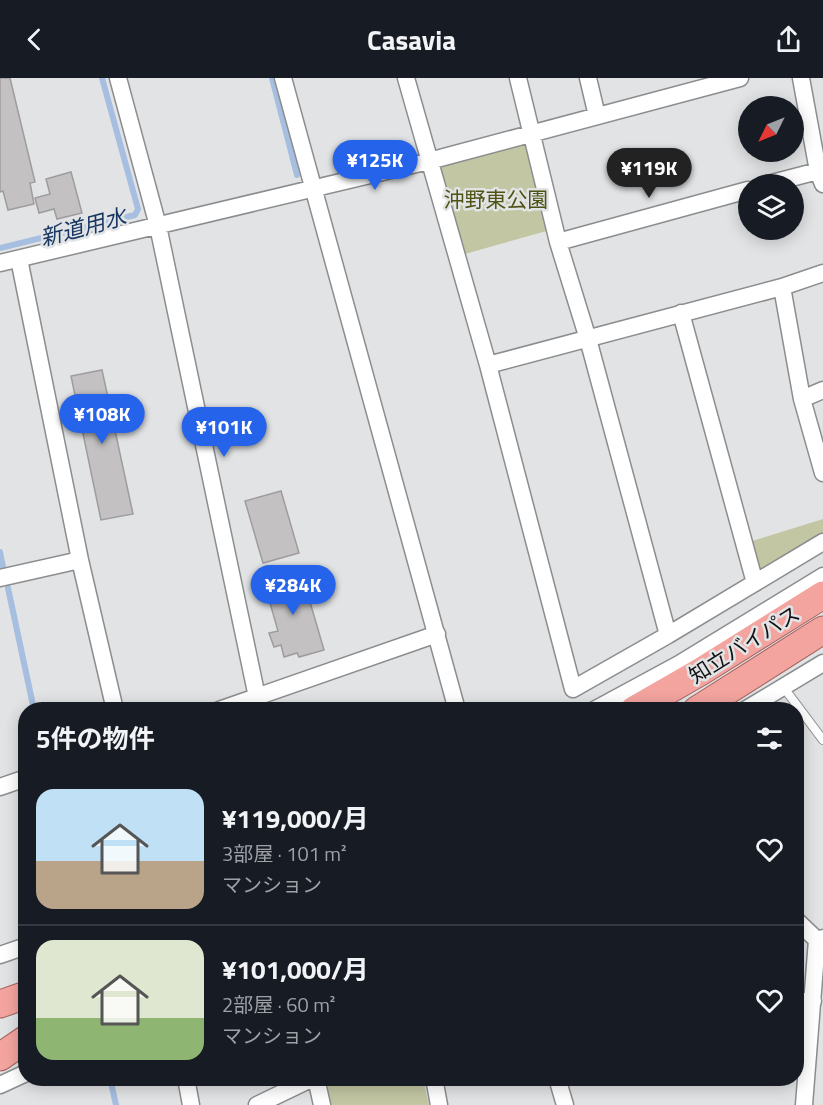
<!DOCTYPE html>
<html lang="ja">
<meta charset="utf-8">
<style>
body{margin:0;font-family:"Titillium Web","Noto Sans JP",sans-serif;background:#20242c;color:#f1f3f6;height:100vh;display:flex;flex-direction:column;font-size:22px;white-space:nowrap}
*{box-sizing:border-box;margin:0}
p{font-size:20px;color:#9ea1a6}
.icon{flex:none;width:33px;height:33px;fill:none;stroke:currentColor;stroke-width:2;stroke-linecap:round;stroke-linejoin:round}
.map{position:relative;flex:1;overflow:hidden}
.details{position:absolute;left:18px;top:624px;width:786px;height:384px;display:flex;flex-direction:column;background:#171b24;border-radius:24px;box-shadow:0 3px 15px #0003}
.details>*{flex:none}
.needle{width:39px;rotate:227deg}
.controls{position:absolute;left:738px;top:18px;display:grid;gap:12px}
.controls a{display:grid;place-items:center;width:66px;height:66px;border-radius:50%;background:#171b24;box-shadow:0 3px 15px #0003;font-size:30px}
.price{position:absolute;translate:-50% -51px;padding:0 14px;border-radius:21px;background:#2563eb;color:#fff;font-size:20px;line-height:39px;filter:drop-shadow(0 2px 3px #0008)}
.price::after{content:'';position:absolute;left:50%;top:36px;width:18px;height:14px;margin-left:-9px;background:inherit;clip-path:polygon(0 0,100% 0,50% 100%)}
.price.selected{background:#222;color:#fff}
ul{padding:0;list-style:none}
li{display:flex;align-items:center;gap:18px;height:150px;padding:0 18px}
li+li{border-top:2px solid #363941}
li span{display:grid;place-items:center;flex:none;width:168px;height:120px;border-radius:18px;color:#555}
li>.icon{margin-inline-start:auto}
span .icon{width:72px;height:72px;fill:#fffc;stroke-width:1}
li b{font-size:26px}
h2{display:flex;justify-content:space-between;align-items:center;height:72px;padding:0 18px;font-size:26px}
header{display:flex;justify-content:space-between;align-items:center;height:78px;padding:0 18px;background:#171b24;font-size:27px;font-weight:700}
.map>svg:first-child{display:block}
.green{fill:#c2c6a3}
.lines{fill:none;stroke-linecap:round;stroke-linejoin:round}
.stream{stroke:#a6bee0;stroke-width:6}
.building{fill:#c3c1c2;stroke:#9e9c9e;stroke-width:1.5}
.service-casing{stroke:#8b8d8f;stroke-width:10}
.minor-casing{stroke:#8b8d8f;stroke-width:19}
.trunk-casing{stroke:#a3635e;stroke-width:29}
.service{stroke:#fff;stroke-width:8}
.minor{stroke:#fff;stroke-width:16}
.trunk{stroke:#f4a49f;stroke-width:27}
.labels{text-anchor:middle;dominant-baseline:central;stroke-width:5;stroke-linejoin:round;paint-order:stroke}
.park-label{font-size:21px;fill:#4f5313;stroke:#e1e3e5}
.street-label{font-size:21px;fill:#121213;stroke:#e1e3e5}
.water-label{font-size:22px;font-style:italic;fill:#173762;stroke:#e1e3e5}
</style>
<header><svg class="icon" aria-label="back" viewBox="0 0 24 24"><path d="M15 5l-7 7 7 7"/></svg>Casavia<svg class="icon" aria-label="share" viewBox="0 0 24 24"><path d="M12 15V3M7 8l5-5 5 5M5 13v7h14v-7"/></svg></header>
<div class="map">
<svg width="823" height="1027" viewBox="0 0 823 1027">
<rect width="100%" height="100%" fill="#e1e3e5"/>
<path class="green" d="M529,62L550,152L465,176L439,85Z
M823,441V455L760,493L752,463Z
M333,1000L423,1001L429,1027H331L327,1010Z"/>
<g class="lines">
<path class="stream" d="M272,0L297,97
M0,170L135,137L138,131L102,0
M0,474L3,489
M8,510L34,632
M110,1000L116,1027"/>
</g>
<path class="building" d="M0,0H10L35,104L30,105L34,126L8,132L3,113L0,114Z
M71,94L82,135L57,141L54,131L39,135L35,120L50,116L46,101Z
M102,292L133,436L101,442L71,298Z
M281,413L299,475L263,485L245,423Z
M301,493L324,572L299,579L297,575L284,579L281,567L274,569L269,555L278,553L264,504Z"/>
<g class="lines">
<g class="service-casing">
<path id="service" d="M784,610L823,662"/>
</g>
<g class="minor-casing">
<path id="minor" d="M118,0L158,148L257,619
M283,0L457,632
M406,0L488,287L782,209L802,321L823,395
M518,0L558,164L588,261L668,557L823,464
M588,0L597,38
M801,0L818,93L823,106
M768,106L818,93
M558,164L748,112
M19,181L80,482L115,632
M0,185L429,83L740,0
M782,209L823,195
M681,235L755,505
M488,287L573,611L668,557
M802,321L823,312
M0,500L80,482
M219,632L437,556
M594,632L679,586L823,498
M745,632L823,585
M0,709L26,700
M796,842L817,862
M0,877L26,868
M796,923H813
M186,1000L191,1027
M316,1000L322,1027
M434,1000L439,1027
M557,1000L565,1027
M0,1007L26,995
M257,1027L313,1000
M804,1027L817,862L823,860"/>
</g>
<g class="trunk-casing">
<path id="trunk" d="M634,632L700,594L823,517
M697,632L823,552
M0,926L26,917
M0,979L26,961"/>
</g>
<use href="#service" class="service"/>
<use href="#minor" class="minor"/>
<use href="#trunk" class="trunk"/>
</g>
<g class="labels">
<g class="park-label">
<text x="496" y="121">沖野東公園</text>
</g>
<g class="street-label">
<text transform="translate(744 566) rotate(-32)">知立バイパス</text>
</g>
<g class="water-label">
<text transform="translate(83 149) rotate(-15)">新道用水</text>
</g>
</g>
</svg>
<div class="controls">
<a><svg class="needle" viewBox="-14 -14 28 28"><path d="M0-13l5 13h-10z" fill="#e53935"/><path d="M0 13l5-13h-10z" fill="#9ea1a6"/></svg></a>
<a><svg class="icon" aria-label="layers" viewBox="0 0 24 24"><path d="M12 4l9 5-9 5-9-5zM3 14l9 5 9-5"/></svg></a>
</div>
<b class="price" style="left:375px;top:113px">¥125K</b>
<b class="price selected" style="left:649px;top:121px">¥119K</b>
<b class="price" style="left:102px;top:367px">¥108K</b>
<b class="price" style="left:224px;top:380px">¥101K</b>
<b class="price" style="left:293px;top:538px">¥284K</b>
<section class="details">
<h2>5件の物件<svg class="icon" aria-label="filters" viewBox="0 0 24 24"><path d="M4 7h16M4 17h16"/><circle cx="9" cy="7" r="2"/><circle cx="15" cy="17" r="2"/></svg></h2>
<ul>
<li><span style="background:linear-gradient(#bfe0f5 60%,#b9a48a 0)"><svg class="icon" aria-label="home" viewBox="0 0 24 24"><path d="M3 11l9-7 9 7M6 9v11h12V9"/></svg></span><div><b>¥119,000/月</b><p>3部屋 · 101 m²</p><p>マンション</p></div><svg class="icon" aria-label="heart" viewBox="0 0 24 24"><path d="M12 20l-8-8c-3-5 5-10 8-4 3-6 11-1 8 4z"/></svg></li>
<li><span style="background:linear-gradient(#dfe7d0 65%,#8fb573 0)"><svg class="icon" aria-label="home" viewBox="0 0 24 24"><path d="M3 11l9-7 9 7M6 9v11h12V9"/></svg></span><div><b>¥101,000/月</b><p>2部屋 · 60 m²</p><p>マンション</p></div><svg class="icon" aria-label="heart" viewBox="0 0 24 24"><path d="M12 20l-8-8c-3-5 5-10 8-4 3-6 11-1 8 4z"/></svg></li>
</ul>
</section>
</div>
